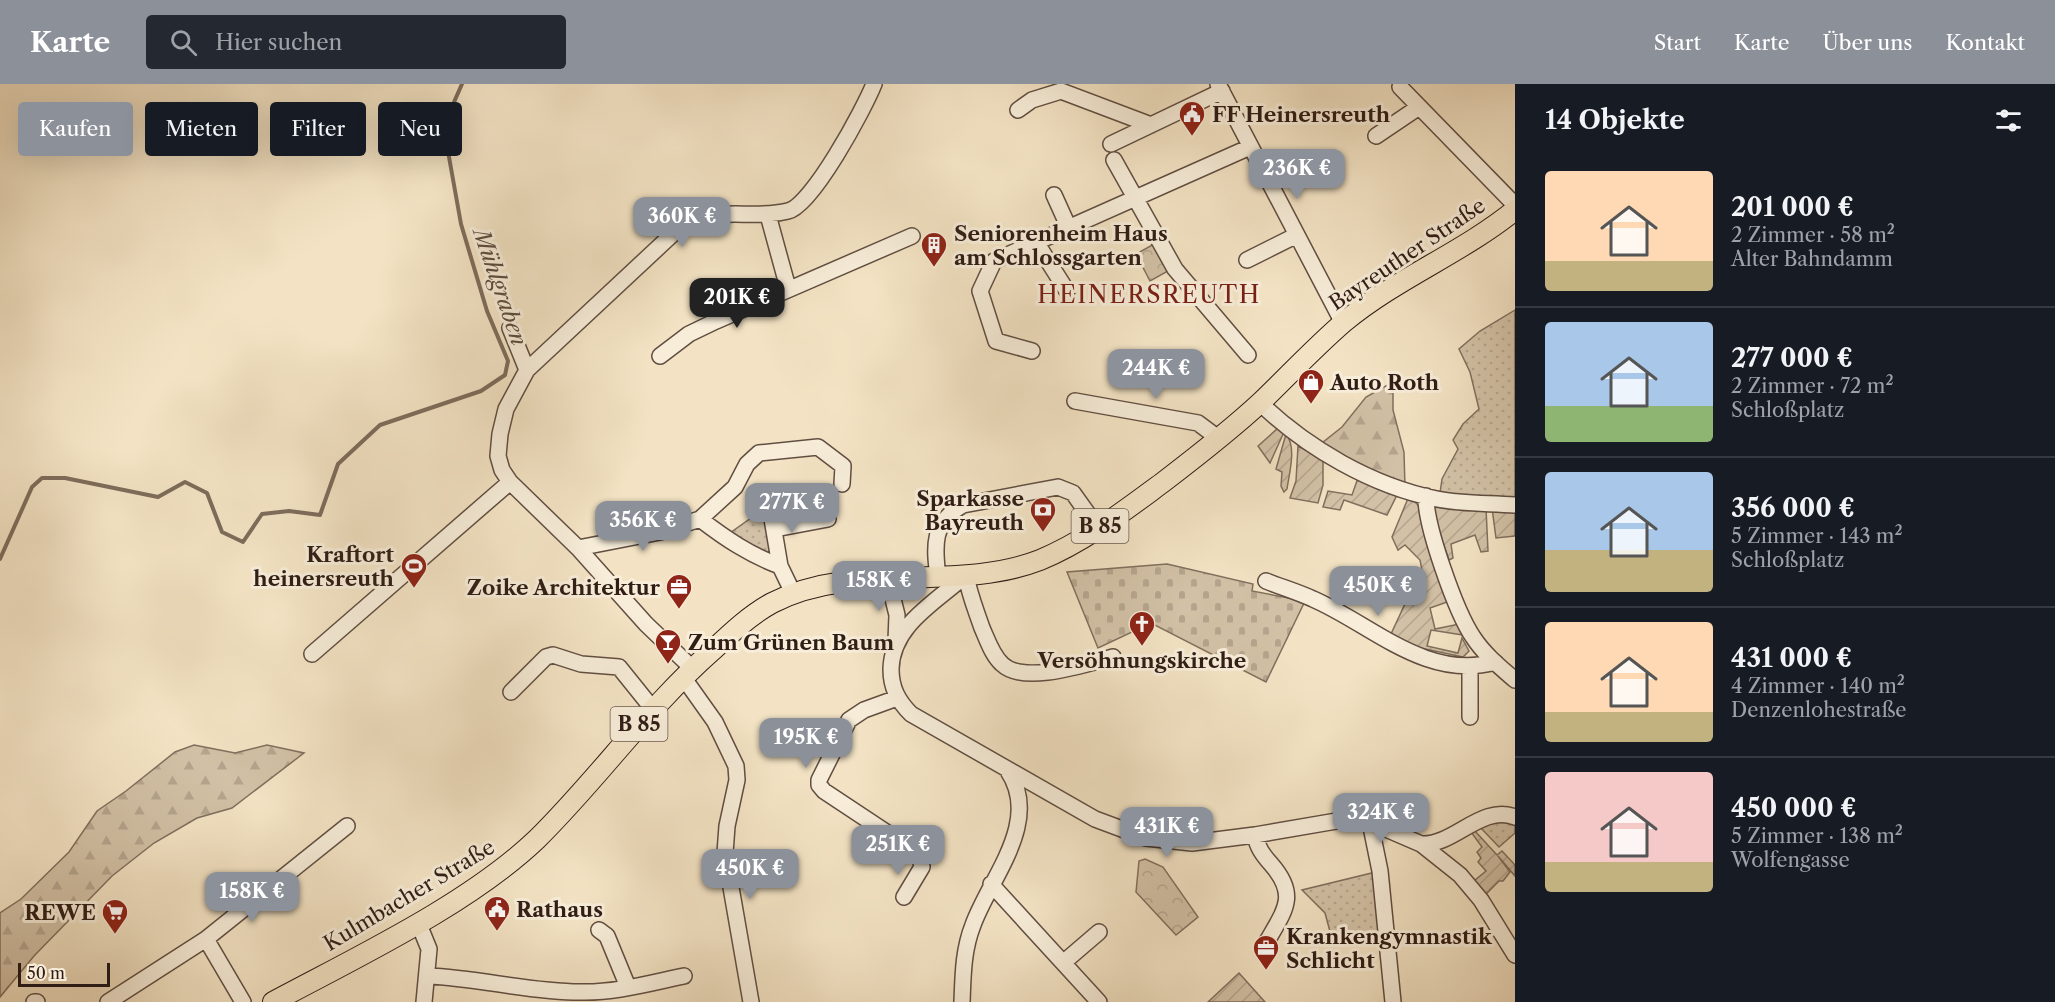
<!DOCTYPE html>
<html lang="de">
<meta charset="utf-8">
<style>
body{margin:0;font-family:"Libre Caslon Text",serif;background:#242831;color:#f1f3f6;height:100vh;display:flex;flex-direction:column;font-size:22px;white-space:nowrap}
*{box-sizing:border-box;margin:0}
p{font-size:20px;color:#9ea1a6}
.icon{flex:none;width:33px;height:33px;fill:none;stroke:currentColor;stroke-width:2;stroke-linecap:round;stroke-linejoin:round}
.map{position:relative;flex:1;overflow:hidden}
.sheet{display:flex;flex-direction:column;background:#171b24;width:540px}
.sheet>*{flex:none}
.top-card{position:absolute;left:18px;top:18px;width:570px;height:54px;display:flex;gap:12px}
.scale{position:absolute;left:18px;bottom:15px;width:92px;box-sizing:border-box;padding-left:6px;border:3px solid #301d16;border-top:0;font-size:16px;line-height:21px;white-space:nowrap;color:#301d16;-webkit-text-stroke:4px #f7edd9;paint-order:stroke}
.price{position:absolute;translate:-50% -51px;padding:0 14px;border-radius:12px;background:#8c9099;color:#fff;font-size:20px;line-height:39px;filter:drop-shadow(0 2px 3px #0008)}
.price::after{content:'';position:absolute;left:50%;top:36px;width:18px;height:14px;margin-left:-9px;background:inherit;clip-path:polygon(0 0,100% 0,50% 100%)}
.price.current{background:#222;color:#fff}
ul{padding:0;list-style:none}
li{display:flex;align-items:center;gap:18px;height:150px;padding:0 30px}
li+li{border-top:2px solid #363941}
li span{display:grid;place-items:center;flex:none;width:168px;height:120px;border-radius:6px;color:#555}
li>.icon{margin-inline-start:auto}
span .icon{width:72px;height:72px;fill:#fffc;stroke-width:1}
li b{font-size:26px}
h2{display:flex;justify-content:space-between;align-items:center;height:72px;padding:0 30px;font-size:26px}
.tag{padding:0 21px;border-radius:6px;background:#171b24;box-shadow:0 6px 24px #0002;font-size:21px;line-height:54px}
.tag.current{background:#8c9099;color:#fff}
header{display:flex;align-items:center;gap:36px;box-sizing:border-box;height:84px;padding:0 30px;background:#8c9099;color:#fff}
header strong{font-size:28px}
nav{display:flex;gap:33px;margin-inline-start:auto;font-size:21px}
.search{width:420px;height:54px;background:#242831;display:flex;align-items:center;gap:15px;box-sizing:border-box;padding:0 21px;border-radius:6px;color:#9ea1a6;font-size:22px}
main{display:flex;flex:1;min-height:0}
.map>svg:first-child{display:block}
.grass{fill:url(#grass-dots);stroke:#816f5e;stroke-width:1.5}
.forest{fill:url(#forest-firs);stroke:#816f5e;stroke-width:1.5}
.cemetery{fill:url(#cemetery-stones);stroke:#816f5e;stroke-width:1.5}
.park{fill:url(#park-crowns);stroke:#816f5e;stroke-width:1.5}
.garden{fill:url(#garden-furrows);stroke:#816f5e;stroke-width:1.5}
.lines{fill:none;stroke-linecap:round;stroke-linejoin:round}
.stream{stroke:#7d6c5b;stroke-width:4}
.minor-casing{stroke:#614e42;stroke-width:18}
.major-casing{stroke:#301d16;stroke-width:22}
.minor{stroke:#f7edd9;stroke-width:15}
.major{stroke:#f3e3c4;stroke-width:20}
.labels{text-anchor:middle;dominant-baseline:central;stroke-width:6;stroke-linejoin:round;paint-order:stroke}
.shield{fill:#f7edd9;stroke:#6c5b50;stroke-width:1.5}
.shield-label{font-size:20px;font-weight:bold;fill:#301d16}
.poi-label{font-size:21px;font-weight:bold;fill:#301d16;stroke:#f7edd9;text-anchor:start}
.street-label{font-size:21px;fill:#301d16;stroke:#f7edd9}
.water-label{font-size:22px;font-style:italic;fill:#5d4b3e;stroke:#f7edd9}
.quarter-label{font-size:24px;letter-spacing:1.5px;fill:#7a1f14;stroke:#f7edd9}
</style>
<header>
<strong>Karte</strong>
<div class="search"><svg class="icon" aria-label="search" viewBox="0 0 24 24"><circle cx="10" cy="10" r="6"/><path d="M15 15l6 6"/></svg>Hier suchen</div>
<nav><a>Start</a><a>Karte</a><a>Über uns</a><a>Kontakt</a></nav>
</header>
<main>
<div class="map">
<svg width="1515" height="918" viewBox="0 0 1515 918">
<defs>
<pattern id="grass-dots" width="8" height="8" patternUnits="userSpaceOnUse" patternTransform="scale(1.5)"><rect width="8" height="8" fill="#d2c1a6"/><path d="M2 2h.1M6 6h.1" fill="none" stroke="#b5a58e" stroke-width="1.8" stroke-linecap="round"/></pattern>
<pattern id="forest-firs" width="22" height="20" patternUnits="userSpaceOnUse" patternTransform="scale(1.5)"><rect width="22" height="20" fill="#d2c1a6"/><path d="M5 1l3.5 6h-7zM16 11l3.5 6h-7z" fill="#b5a58e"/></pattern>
<pattern id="cemetery-stones" width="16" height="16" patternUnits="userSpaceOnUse" patternTransform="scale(1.5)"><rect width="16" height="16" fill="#d2c1a6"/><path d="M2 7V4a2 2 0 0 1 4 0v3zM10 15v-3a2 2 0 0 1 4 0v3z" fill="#b5a58e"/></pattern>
<pattern id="park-crowns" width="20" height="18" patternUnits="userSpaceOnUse" patternTransform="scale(1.5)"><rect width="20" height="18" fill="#d2c1a6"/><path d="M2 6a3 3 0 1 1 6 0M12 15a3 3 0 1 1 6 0" fill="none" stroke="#b5a58e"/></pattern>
<pattern id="garden-furrows" width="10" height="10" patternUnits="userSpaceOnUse" patternTransform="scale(1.5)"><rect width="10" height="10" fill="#d2c1a6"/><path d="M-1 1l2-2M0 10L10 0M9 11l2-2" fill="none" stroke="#b5a58e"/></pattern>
</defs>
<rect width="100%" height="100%" fill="#f3e3c4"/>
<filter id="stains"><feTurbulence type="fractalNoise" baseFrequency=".00333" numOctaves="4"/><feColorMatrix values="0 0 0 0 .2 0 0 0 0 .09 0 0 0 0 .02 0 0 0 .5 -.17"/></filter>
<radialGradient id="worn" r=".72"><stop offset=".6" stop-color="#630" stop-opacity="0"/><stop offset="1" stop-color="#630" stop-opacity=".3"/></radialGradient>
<path class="grass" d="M1515,226V419L1440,409L1442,395L1458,365L1453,356L1463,340L1479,325L1470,288L1459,265L1480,247Z
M761,427H765L771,473L730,449Z
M1492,736L1515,738V749L1499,763L1479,742Z
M1380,787L1386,846L1332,855L1325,829L1302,806Z"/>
<path class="forest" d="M1393,298V326L1404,368L1405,403L1358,382L1322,359L1342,343L1366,313Z
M194,661L235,669L267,661L304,669L232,724L197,734L154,759L112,792L34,872L0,913V829L21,815L69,768L97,727L126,707L175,668Z"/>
<path class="cemetery" d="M1167,480L1253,500L1252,507L1305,517L1266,598L1151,539L1098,564L1067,488Z"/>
<path class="park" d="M1154,160L1168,187L1150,197L1136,170Z
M1145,775L1163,783L1198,833L1176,851L1136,808L1139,777Z"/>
<path class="garden" d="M1277,345L1284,348L1270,379L1258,362Z
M1286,350C1297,363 1289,390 1287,405L1284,408L1281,402L1282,388L1276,385Z
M1298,362L1323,375V401L1318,419L1290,414L1296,397Z
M1358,394L1397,411L1387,431L1344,416L1340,426L1323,423L1328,407L1352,411Z
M1409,412L1418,421L1450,517L1430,524L1435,545L1459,540L1463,551L1431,546L1427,562L1458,569L1462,554L1469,567L1463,573L1416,563L1391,550L1411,507L1424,496L1420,476L1405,461L1398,466L1392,453Z
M1434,419L1486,424L1488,467L1481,468L1475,451L1451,460L1453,474L1449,476L1435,435Z
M1492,424L1515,425V452L1496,454Z
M1474,746L1497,771L1502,767L1515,781V792L1498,772L1510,788L1503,797H1499L1484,812L1474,797L1486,787L1478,778L1481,774L1477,768L1482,763L1471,748Z
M1239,889L1265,918H1208Z"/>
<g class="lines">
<path class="stream" d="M0,475L32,403L42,394H65L158,413L185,398L207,409L222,448L243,458L262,430L289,427L320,431L338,380L380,341L481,307L505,291L508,277L487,227L461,140L449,73L447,34L462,0"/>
<g class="minor-casing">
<path id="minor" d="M1218,0L1343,239
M1400,3L1515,121
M1018,26L1032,16L1061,7L1151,41
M1376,52L1419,23
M1111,60L1222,7
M1114,76L1175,185L1248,271
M1054,111L1068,142
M768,131L788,204
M1036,158L1067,207
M1247,176L1297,151
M510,244L527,286
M1032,267L996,257L980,207L994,177L1250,63
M660,272L689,250L716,237L912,152
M1075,317L1198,339L1218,354
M1260,319C1307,364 1372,402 1437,415C1462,420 1489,419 1515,421
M1426,412C1425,441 1456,528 1473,553C1484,570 1500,583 1515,596
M770,423L780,482
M700,435C726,455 750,471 780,482L794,511
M775,445L828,435
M578,464L660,448L700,435L735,403L747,380L759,369L818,363L843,382L842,400
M966,491C936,518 892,541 891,585C891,604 898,617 911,630L1095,735L1146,754L1192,759L1255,751L1354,734L1370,738L1421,760L1460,791L1481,816L1515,871
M966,491C969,510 976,526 982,544C987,555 992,571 1002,580C1023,601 1086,580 1113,573
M938,493C934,462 932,438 963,421L1058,403L1073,409L1098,444
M888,495L897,531L896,557
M1266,497C1281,503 1298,508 1313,515C1371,540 1426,597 1495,578
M312,570L510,398
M1470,582V633
M692,584L646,540L578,464L510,398L502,386L498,372L500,350L506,325L527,286L677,146C686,142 697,134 706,132C733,127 761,134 788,127C812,122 864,25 874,0
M683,593L715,638L736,682L737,696L727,742L725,769L751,918
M511,608L546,573L553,571L581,580L619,583L652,624
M897,614L864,626L849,636L819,696V701L824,707L919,770L922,783L904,813
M1370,738L1380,787L1393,918
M1255,751C1257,763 1263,771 1271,780C1300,813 1283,828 1265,861
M1421,760C1454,762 1481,720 1515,733
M991,800L1099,918
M418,838L429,865L424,918
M599,846L607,852L628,903
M206,855L243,918
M1064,878L1099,848
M428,892C479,894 529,908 580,908C615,909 650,899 684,892
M34,918H37
M108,918L206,855L347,742
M962,918C963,892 963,866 973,841C990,794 1042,738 1008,687"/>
</g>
<g class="major-casing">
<path id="major" d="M273,918C357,873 469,820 537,755C599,694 648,623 713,566C731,549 750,531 772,519C855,476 955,509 1040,476C1084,458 1124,427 1162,399C1196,373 1231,346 1262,317C1289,291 1315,263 1344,238C1397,194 1462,169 1515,126"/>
</g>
<use href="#minor" class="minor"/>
<use href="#major" class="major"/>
</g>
<defs>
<g id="civic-pin" transform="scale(1.35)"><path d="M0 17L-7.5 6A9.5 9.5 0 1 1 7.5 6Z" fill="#8f2418" stroke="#f7edd9"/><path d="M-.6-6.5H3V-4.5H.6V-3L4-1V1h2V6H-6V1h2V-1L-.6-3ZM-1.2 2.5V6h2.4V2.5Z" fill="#fff"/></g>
<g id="building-pin" transform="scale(1.35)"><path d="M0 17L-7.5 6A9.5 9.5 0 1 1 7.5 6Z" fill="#8f2418" stroke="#f7edd9"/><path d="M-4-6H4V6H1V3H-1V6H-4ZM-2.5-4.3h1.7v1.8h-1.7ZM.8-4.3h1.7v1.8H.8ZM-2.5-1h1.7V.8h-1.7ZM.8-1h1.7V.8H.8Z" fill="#fff"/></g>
<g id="shop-pin" transform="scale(1.35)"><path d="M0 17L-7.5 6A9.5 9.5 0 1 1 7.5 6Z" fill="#8f2418" stroke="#f7edd9"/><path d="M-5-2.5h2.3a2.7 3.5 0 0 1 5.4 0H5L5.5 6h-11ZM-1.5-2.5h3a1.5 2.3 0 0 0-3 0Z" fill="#fff"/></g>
<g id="bank-pin" transform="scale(1.35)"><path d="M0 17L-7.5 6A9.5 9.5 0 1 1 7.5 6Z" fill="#8f2418" stroke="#f7edd9"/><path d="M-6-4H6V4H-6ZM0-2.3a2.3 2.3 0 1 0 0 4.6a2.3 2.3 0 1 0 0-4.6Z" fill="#fff"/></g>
<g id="stadium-pin" transform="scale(1.35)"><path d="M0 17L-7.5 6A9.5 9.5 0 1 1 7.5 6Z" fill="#8f2418" stroke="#f7edd9"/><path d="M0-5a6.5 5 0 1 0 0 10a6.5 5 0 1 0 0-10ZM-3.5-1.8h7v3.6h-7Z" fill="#fff"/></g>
<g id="office-pin" transform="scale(1.35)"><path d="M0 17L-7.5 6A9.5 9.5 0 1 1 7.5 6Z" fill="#8f2418" stroke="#f7edd9"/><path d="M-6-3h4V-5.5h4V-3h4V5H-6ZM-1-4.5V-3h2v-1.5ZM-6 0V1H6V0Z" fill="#fff"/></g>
<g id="church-pin" transform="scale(1.35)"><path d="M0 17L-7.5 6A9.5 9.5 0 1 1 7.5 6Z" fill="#8f2418" stroke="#f7edd9"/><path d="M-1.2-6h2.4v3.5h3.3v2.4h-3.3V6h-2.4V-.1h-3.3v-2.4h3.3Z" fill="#fff"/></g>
<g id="bar-pin" transform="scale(1.35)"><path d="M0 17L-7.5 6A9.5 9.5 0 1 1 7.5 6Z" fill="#8f2418" stroke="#f7edd9"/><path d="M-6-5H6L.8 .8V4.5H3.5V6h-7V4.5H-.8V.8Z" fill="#fff"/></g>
<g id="supermarket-pin" transform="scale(1.35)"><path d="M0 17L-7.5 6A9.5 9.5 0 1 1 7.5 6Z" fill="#8f2418" stroke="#f7edd9"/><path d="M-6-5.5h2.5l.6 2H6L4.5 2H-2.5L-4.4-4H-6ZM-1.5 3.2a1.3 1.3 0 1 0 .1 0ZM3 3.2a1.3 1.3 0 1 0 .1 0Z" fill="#fff"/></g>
</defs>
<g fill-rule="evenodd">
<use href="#civic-pin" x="1192" y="30"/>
<use href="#building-pin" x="934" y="161"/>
<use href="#shop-pin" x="1311" y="298"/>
<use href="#bank-pin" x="1043" y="426"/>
<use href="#stadium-pin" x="414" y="482"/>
<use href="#office-pin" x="679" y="503"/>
<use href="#church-pin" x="1142" y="540"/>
<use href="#bar-pin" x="668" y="558"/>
<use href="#civic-pin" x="497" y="825"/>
<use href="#supermarket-pin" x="115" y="828"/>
<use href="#office-pin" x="1266" y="864"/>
</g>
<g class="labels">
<g class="shield">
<rect x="1071.5" y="425" width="57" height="34" rx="4.5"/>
<rect x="610.5" y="623" width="57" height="34" rx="4.5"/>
</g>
<g class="shield-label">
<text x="1100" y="442">B 85</text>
<text x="639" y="640">B 85</text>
</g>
<g class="poi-label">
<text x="1212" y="30">FF Heinersreuth</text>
<text x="954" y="149">Seniorenheim Haus<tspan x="954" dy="24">am Schlossgarten</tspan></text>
<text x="1330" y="298">Auto Roth</text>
<text x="1024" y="414" text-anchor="end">Sparkasse<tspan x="1024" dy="24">Bayreuth</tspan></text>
<text x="394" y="470" text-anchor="end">Kraftort<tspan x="394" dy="24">heinersreuth</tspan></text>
<text x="660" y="503" text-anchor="end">Zoike Architektur</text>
<text x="688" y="558">Zum Grünen Baum</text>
<text x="1142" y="576" text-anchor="middle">Versöhnungskirche</text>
<text x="516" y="825">Rathaus</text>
<text x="96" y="828" text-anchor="end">REWE</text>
<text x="1286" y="852">Krankengymnastik<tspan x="1286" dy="24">Schlicht</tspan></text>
</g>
<g class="street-label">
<text transform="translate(1407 170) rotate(-34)">Bayreuther Straße</text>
<text transform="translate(409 811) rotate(-31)">Kulmbacher Straße</text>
</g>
<g class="water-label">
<text transform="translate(500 203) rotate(71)">Mühlgraben</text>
</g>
<g class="quarter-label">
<text x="1149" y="210">HEINERSREUTH</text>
</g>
</g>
<rect width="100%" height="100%" filter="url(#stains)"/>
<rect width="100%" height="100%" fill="url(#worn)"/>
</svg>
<div class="scale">50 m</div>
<b class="price" style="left:1297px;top:116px">236K €</b>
<b class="price" style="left:682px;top:164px">360K €</b>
<b class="price current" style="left:737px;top:245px">201K €</b>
<b class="price" style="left:1156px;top:316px">244K €</b>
<b class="price" style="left:792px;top:450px">277K €</b>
<b class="price" style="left:643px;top:468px">356K €</b>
<b class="price" style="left:879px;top:528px">158K €</b>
<b class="price" style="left:1378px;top:533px">450K €</b>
<b class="price" style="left:806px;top:685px">195K €</b>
<b class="price" style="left:1381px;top:760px">324K €</b>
<b class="price" style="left:1167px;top:774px">431K €</b>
<b class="price" style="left:898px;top:792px">251K €</b>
<b class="price" style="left:750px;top:816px">450K €</b>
<b class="price" style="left:252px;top:839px">158K €</b>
<div class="top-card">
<a class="tag current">Kaufen</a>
<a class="tag">Mieten</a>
<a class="tag">Filter</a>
<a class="tag">Neu</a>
</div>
</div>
<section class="sheet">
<h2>14 Objekte<svg class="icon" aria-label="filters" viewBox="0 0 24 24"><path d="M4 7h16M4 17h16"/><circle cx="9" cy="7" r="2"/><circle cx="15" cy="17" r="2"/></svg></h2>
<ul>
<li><span style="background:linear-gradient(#ffd9b3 75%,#c2b280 0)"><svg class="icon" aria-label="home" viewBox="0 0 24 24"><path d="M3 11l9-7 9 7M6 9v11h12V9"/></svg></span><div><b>201 000 €</b><p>2 Zimmer · 58 m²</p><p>Alter Bahndamm</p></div></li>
<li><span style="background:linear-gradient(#a9c7e8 70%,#8fb573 0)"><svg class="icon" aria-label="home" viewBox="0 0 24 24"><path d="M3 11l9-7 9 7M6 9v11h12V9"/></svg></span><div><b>277 000 €</b><p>2 Zimmer · 72 m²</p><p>Schloßplatz</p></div></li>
<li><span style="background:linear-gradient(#a9c7e8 65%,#c2b280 0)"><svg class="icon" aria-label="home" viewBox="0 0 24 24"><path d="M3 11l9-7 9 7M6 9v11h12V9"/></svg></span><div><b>356 000 €</b><p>5 Zimmer · 143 m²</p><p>Schloßplatz</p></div></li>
<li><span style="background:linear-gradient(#ffd9b3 75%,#c2b280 0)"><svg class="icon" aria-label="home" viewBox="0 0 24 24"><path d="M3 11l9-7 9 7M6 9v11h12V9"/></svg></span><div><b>431 000 €</b><p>4 Zimmer · 140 m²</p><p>Denzenlohestraße</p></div></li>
<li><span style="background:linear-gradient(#f6c9c9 75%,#c2b280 0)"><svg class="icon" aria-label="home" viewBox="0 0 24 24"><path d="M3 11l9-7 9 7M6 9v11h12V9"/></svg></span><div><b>450 000 €</b><p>5 Zimmer · 138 m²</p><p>Wolfengasse</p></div></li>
</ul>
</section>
</main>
